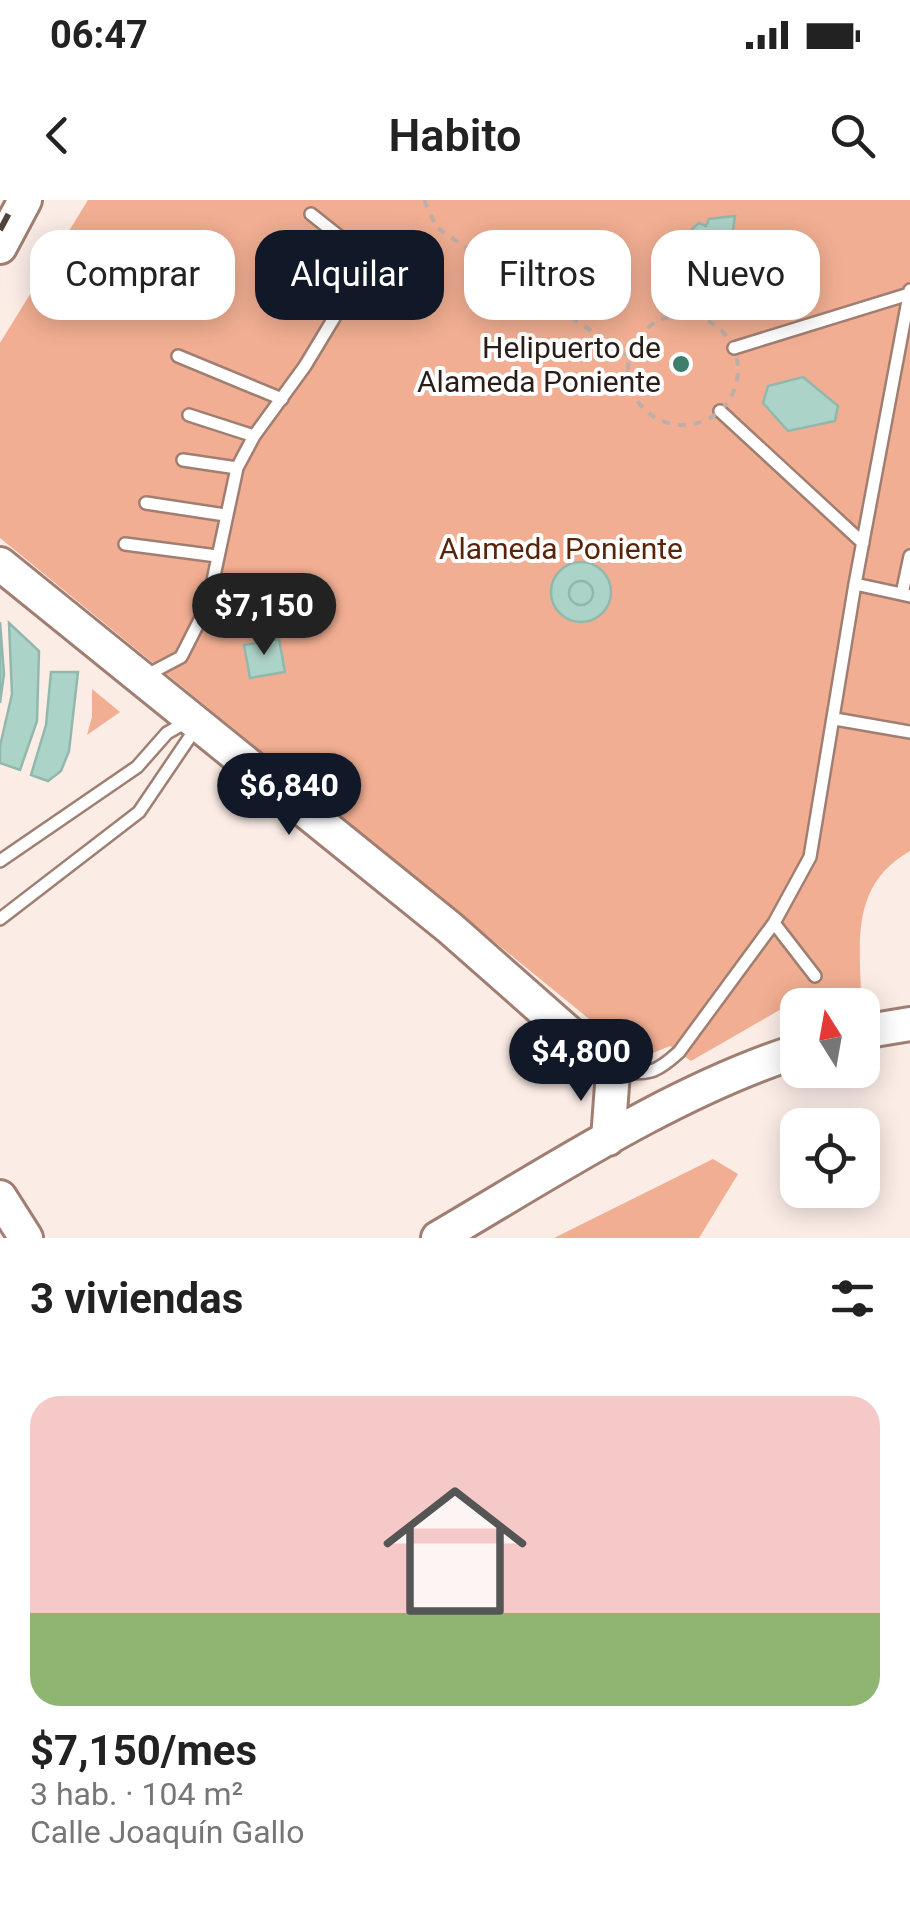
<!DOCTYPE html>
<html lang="es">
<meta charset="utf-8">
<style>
body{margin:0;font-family:Roboto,sans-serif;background:#f2f2f2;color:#222;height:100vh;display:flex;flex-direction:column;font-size:38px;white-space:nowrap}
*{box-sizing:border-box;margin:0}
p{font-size:32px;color:#767676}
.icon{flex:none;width:55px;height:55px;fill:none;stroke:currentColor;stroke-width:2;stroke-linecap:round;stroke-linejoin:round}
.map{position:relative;height:1038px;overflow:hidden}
.panel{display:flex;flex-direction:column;background:#fff;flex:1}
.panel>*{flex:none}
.guide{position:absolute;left:30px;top:30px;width:850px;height:90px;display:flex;gap:20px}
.needle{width:65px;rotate:349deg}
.controls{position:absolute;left:780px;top:788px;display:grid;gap:20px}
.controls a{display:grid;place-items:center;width:100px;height:100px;border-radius:20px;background:#fff;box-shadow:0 5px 25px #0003;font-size:50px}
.price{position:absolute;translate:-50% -85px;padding:0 22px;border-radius:35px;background:#111827;color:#fff;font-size:32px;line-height:65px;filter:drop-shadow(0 2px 5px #0008)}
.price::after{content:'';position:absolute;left:50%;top:60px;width:30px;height:22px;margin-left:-15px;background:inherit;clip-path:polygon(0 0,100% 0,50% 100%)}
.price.selected{background:#222;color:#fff}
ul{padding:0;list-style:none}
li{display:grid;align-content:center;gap:20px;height:530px;padding:0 30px}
li span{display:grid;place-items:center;height:310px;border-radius:30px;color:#555}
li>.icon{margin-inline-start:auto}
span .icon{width:180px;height:180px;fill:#fffc;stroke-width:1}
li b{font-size:42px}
h2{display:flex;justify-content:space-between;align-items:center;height:120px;padding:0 30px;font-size:42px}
.pill{padding:0 35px;border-radius:30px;background:#fff;box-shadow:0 5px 25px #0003;font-size:35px;line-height:90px}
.pill.selected{background:#111827;color:#fff}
.status{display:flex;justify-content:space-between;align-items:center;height:70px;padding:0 50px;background:#fff;direction:ltr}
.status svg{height:28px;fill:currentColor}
header{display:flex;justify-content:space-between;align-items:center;height:130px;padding:0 30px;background:#fff;font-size:45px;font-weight:600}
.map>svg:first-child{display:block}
.green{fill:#f1ae92}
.building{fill:#acd3c7;stroke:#92b8ad;stroke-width:2.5}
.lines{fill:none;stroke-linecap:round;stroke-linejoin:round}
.lane-casing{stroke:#a07f72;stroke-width:16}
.secondary-casing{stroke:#a07f72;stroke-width:38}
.path{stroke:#bcaea8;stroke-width:4;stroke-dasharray:8 8;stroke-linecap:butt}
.lane{stroke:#fff;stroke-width:11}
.secondary{stroke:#fff;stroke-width:32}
.rail{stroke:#50423d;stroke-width:6;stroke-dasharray:18 18;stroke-linecap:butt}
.poi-dot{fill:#3d7e6d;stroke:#fff;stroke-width:4}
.labels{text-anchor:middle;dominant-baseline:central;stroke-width:8;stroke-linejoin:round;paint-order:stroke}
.poi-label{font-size:30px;fill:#2b1e19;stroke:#fff;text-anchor:end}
.park-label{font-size:30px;fill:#592409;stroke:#fff}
</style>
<div class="status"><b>06:47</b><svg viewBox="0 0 49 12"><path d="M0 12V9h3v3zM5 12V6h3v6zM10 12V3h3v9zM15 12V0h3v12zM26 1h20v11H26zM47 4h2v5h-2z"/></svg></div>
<header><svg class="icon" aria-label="back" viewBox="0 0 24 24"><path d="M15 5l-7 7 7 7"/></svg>Habito<svg class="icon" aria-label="search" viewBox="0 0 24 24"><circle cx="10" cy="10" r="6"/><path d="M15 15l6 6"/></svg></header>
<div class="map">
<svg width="910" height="1038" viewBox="0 0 910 1038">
<rect width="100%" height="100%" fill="#fbece6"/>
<path class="green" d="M88,0H910V651C853,684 859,735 861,793L819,795L797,800L691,861L670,846L653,853L632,854L0,338V143Z
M92,489L120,512L87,535L92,517Z
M713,959L738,974L699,1038H554Z"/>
<path class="building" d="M735,16L732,36L719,49L692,52L678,42L699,23L706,26L709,19Z
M803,177L838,206L835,221L788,231L763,203L768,186Z
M551 392a30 30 0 1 1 60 0a30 30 0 1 1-60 0Z
M569 393a12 12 0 1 1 24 0a12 12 0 1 1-24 0Z
M0,422L4,474L0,503Z
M9,423L39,451L37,521L20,570L0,563V546L12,494Z
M279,439L285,472L250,478L244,445Z
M51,472H78L69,551L61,571L48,581L31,575L46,525Z"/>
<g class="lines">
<g class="lane-casing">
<path id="lane" d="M734,148L909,94
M178,156L282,199
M720,211L863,343
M189,215L254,236
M183,260L237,268
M146,303L225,315
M125,344L217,356
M855,384L910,396
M902,394L910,356
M145,476L181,457L208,404L237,268L254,236L305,166L369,60L311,14
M835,519L910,532
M0,661L137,567L167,533L188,521
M0,719L139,612L198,525
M774,723L815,776
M617,872C649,874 655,874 679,852L774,723L810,657L855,384L910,90"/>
</g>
<g class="secondary-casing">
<path id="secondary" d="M0,47L25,0
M0,364L450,728L613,872L608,939
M862,832L910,824
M0,997L26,1038
M438,1038C549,973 675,890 798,851"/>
</g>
<path class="path" d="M424,0L437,28L629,156
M628 170a55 55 0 1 1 110 0a55 55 0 1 1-110 0Z"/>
<use href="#lane" class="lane"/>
<use href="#secondary" class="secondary"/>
<path class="rail" d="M0,30L16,0"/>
</g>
<circle class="poi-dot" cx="681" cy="164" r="10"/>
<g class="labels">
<g class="poi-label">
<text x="661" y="147">Helipuerto de<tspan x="661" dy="34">Alameda Poniente</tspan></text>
</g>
<g class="park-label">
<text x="561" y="348">Alameda Poniente</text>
</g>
</g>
</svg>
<div class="controls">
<a><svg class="needle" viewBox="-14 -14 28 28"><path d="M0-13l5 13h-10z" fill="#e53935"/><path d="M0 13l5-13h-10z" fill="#767676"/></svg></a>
<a><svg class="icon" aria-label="locate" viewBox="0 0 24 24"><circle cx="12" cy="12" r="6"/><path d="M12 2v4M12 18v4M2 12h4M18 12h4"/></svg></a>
</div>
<b class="price selected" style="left:264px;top:458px">$7,150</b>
<b class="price" style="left:289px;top:638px">$6,840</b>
<b class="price" style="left:581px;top:904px">$4,800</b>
<div class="guide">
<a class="pill">Comprar</a>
<a class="pill selected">Alquilar</a>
<a class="pill">Filtros</a>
<a class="pill">Nuevo</a>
</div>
</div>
<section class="panel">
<h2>3 viviendas<svg class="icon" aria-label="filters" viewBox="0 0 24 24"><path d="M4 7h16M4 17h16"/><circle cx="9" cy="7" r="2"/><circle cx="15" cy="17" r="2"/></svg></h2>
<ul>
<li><span style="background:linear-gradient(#f6c9c9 70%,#8fb573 0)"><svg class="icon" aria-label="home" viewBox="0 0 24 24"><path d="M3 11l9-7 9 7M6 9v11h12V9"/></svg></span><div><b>$7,150/mes</b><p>3 hab. · 104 m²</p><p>Calle Joaquín Gallo</p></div></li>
</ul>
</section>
